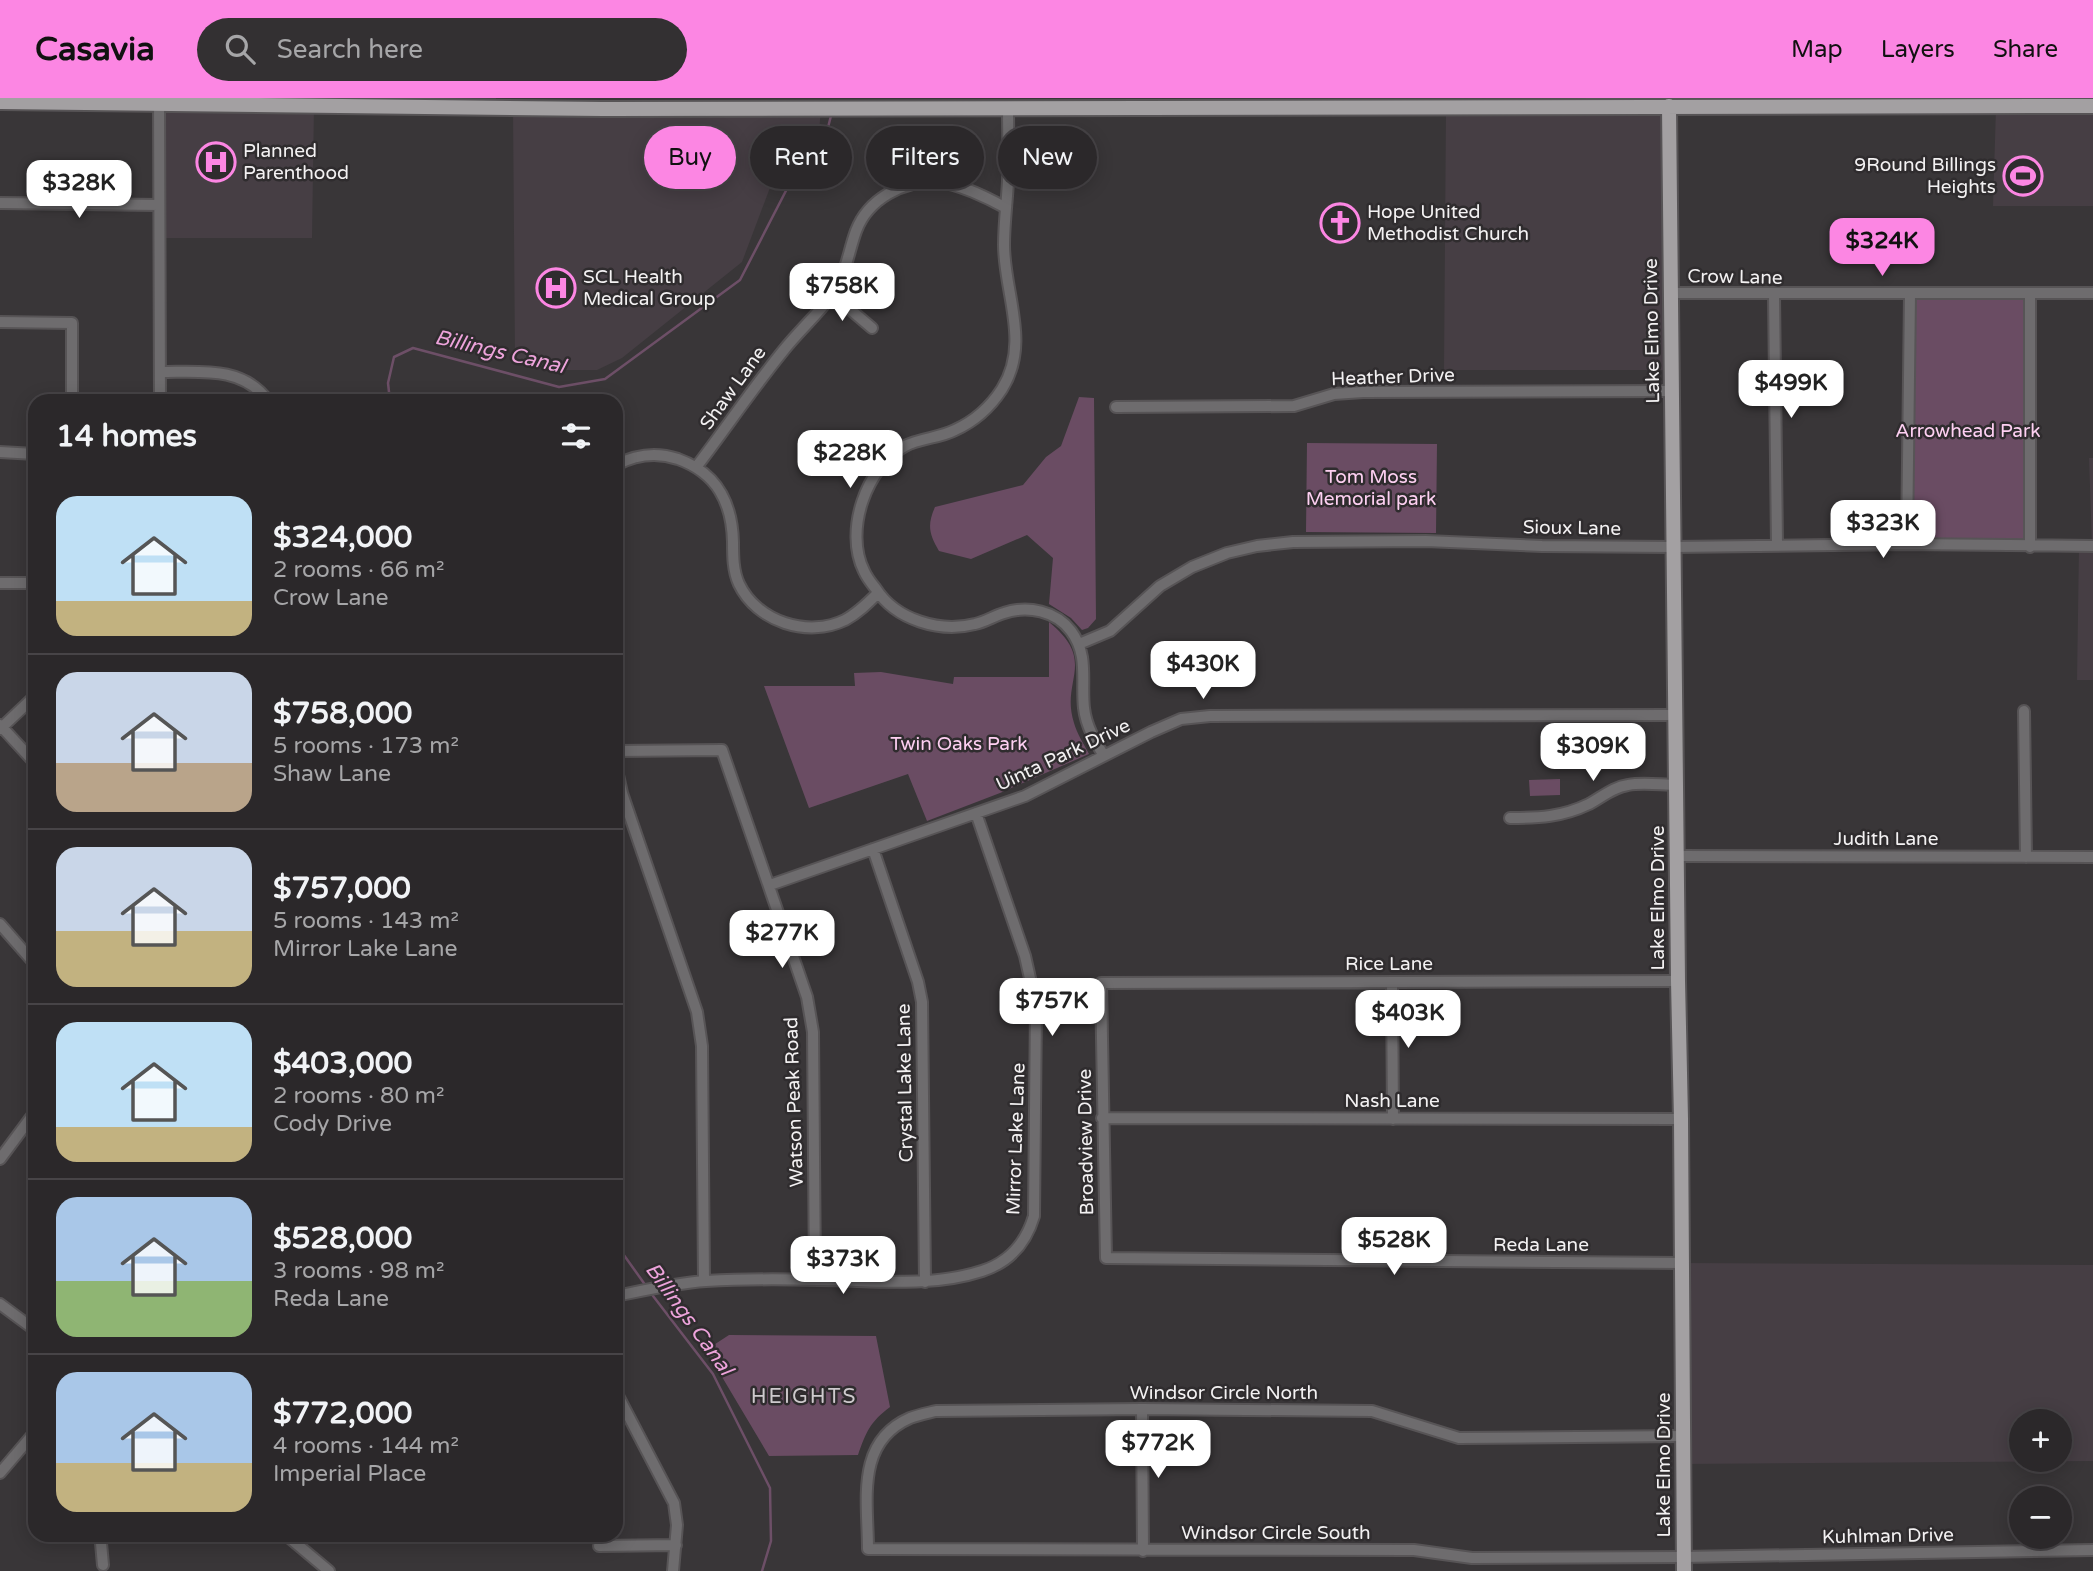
<!DOCTYPE html>
<meta charset="utf-8">
<style>
body{margin:0;font-family:"Varela Round",sans-serif;background:#333032;color:#f1f3f6;height:100vh;display:flex;flex-direction:column;font-size:26px;white-space:nowrap}
*{box-sizing:border-box;margin:0}
p{font-size:23px;color:#a6a6a8}
.icon{flex:none;width:38px;height:38px;fill:none;stroke:currentColor;stroke-width:2;stroke-linecap:round;stroke-linejoin:round}
.map{position:relative;flex:1;overflow:hidden}
.side{position:absolute;left:28px;top:296px;width:595px;height:1148px;display:flex;flex-direction:column;background:#2b282a;border-radius:21px;box-shadow:0 4px 18px #0003,0 0 0 2px #474447}
.side>*{flex:none}
.guide{position:absolute;left:644px;top:28px;width:665px;height:63px;display:flex;gap:14px}
.tools{position:absolute;left:2009px;top:1311px;display:grid;gap:14px}
.tools a{display:grid;place-items:center;width:63px;height:63px;border-radius:50%;background:#2b282a;box-shadow:0 4px 18px #0003,0 0 0 2px #474447;font-size:35px}
.price{position:absolute;translate:-50% -60px;padding:0 16px;border-radius:14px;background:#fff;color:#222;font-size:23px;line-height:46px;filter:drop-shadow(0 2px 4px #0008)}
.price::after{content:'';position:absolute;left:50%;top:42px;width:21px;height:16px;margin-left:-10px;background:inherit;clip-path:polygon(0 0,100% 0,50% 100%)}
.price.on{background:#fc86e3;color:#111}
ul{padding:0;list-style:none}
li{display:flex;align-items:center;gap:21px;height:175px;padding:0 28px}
li+li{border-top:2px solid #474447}
li span{display:grid;place-items:center;flex:none;width:196px;height:140px;border-radius:21px;color:#555}
li>.icon{margin-inline-start:auto}
span .icon{width:84px;height:84px;fill:#fffc;stroke-width:1}
li b{font-size:30px}
h2{display:flex;justify-content:space-between;align-items:center;height:84px;padding:0 28px;font-size:30px}
.chip{padding:0 24px;border-radius:32px;background:#2b282a;box-shadow:0 4px 18px #0003,0 0 0 2px #474447;font-size:24px;line-height:63px}
.chip.on{background:#fc86e3;color:#111}
header{display:flex;align-items:center;gap:42px;box-sizing:border-box;height:98px;padding:0 35px;background:#fc86e3;color:#111}
header strong{font-size:33px}
nav{display:flex;gap:38px;margin-inline-start:auto;font-size:24px}
.search{width:490px;height:63px;background:#333032;display:flex;align-items:center;gap:18px;box-sizing:border-box;padding:0 24px;border-radius:38px;color:#a6a6a8;font-size:26px}
.map>svg:first-child{display:block}
.built{fill:#463e44;fill-rule:evenodd}
.green{fill:#6a4c63}
.lines{fill:none;stroke-linecap:round;stroke-linejoin:round}
.stream{stroke:#6d4f67;stroke-width:2.5}
.minor-casing{stroke:#575456;stroke-width:14}
.major-casing{stroke:#575456;stroke-width:18}
.minor{stroke:#6e6c6e;stroke-width:10}
.major{stroke:#a3a0a2;stroke-width:14}
.labels{text-anchor:middle;dominant-baseline:central;stroke-width:5;stroke-linejoin:round;paint-order:stroke}
.poi-label{font-size:19px;fill:#f3f1f2;stroke:#2f2c2e;text-anchor:start}
.street-label{font-size:19px;fill:#f3f1f2;stroke:#2f2c2e}
.park-label{font-size:19px;fill:#fed0f2;stroke:#2f2c2e}
.water-label{font-size:21px;font-style:italic;fill:#eda3db;stroke:#2f2c2e}
.neighbourhood-label{font-size:21px;letter-spacing:2px;fill:#cecacd;stroke:#2f2c2e}
</style>
<header>
<strong>Casavia</strong>
<div class="search"><svg class="icon" aria-label="search" viewBox="0 0 24 24"><circle cx="10" cy="10" r="6"/><path d="M15 15l6 6"/></svg>Search here</div>
<nav><a>Map</a><a>Layers</a><a>Share</a></nav>
</header>
<div class="map">
<svg width="2093" height="1473" viewBox="0 0 2093 1473">
<rect width="100%" height="100%" fill="#393638"/>
<path class="built" d="M221,0H496V11L314,8L312,140H160L159,6Z
M1669,8L1673,272H1444L1446,10Z
M2093,8V108H1993L1996,9Z
M821,9L819,35L771,87L742,164L622,260L597,272H555L515,260L513,11Z
M2089,360H2093V582H2077L2079,448L2092,447Z
M1682,1165L2093,1167V1363L1683,1366ZM2021,1323H2060V1362H2021Z"/>
<path class="green" d="M2030,199L2026,445L1911,446L1914,201Z
M1079,299L1094,300L1096,521L1088,530L1082,532L1071,520L1049,506L1053,460L1027,437L971,461L939,453C929,436 927,427 935,409L1023,387L1046,359L1061,348Z
M1307,345L1437,346L1436,435L1306,434Z
M1049,524C1098,564 1060,582 1074,625C1077,636 1084,646 1089,656L1000,695L927,723L908,676L809,710L764,588H855L854,575L881,574L953,586L954,579H1049Z
M1560,681V697L1530,698L1529,682Z
M729,1237L876,1238L890,1309C870,1324 866,1334 858,1357L769,1358L706,1252Z"/>
<g class="lines">
<path class="stream" d="M390,303L388,285L394,259L413,250L559,289L605,281L740,182L791,83L826,37L832,14
M616,1146L646,1188
M650,1194L713,1276L770,1390L771,1443L762,1473"/>
<g class="minor-casing">
<path id="minor" d="M159,0L160,303
M1008,9C1008,34 1009,59 1008,83C1007,104 1004,125 1004,147C1004,195 1031,245 1002,291C991,308 975,323 955,332C940,340 920,340 905,348C866,369 844,433 864,473C867,480 872,486 876,491C896,522 940,535 975,526C985,524 994,518 1004,515C1028,507 1056,513 1071,533C1089,557 1081,583 1084,610C1086,628 1095,643 1104,658
M0,105L159,107
M1670,195H2093
M2030,195V449
M832,196L872,230
M1774,197L1777,447
M0,224L72,225V303
M161,274C200,274 243,268 268,303
M1116,309L1294,308L1334,296L1363,294L1673,293
M0,354L35,356
M616,367C635,357 657,354 678,361C717,375 732,404 733,444C733,458 733,473 739,486C757,524 808,540 845,522C858,515 868,505 878,495
M697,368C726,330 753,290 783,253C798,234 817,217 832,197C846,177 848,155 856,133C868,101 903,82 937,84C957,85 988,100 1006,110
M1907,446L1910,196
M0,485H35
M1079,546L1110,533L1160,488L1192,469L1227,455L1257,448L1293,444L1426,443L1542,448L1673,449L1907,446L2093,448
M2024,613L2026,759
M0,627L35,665
M0,631L35,598
M616,653L722,652L807,899L813,934L815,1182
M616,668L622,695L697,914L702,948L704,1183
M1510,720C1539,720 1562,719 1589,706C1602,699 1613,689 1628,687C1643,684 1661,687 1677,687
M873,751L918,884L922,904L925,1184
M1678,758L2093,759
M770,787L1025,698L1151,634L1181,621L1210,618L1675,617
M0,826L35,866
M1678,883L1101,885L1106,1160L1682,1165
M1392,884L1393,1021
M1102,1020L1681,1021
M0,1061L35,1014
M616,1198C645,1192 676,1185 706,1183C743,1181 781,1181 818,1182C872,1182 930,1190 982,1173C1010,1164 1026,1145 1034,1118L1036,907L1025,858L976,715
M0,1206L35,1232
M616,1294L674,1405L677,1427L673,1473
M1142,1311L1143,1453
M1683,1338L1459,1340L1372,1313L1142,1311L936,1313C928,1315 918,1317 910,1320C855,1344 868,1403 868,1451L1414,1452L1472,1460L1683,1459L2093,1452
M0,1375L35,1334
M286,1437L329,1473
M101,1445L103,1467
M599,1448L676,1447"/>
</g>
<g class="major-casing">
<path id="major" d="M0,4L603,11L2093,8
M1669,8L1678,883L1681,1021L1684,1473"/>
</g>
<use href="#minor" class="minor"/>
<use href="#major" class="major"/>
</g>
<defs>
<g id="hospital-ring" transform="scale(2.0125)"><circle r="9.5" fill="#2f2c2e" stroke="#fc86e3" stroke-width="1.5"/><path d="M-5-5h3v3.5h4V-5h3V5h-3V1.5h-4V5h-3Z" fill="#fc86e3"/></g>
<g id="stadium-ring" transform="scale(2.0125)"><circle r="9.5" fill="#2f2c2e" stroke="#fc86e3" stroke-width="1.5"/><path d="M0-5a6.5 5 0 1 0 0 10a6.5 5 0 1 0 0-10ZM-3.5-1.8h7v3.6h-7Z" fill="#fc86e3"/></g>
<g id="church-ring" transform="scale(2.0125)"><circle r="9.5" fill="#2f2c2e" stroke="#fc86e3" stroke-width="1.5"/><path d="M-1.2-6h2.4v3.5h3.3v2.4h-3.3V6h-2.4V-.1h-3.3v-2.4h3.3Z" fill="#fc86e3"/></g>
</defs>
<g fill-rule="evenodd">
<use href="#hospital-ring" x="216" y="64"/>
<use href="#stadium-ring" x="2023" y="78"/>
<use href="#church-ring" x="1340" y="125"/>
<use href="#hospital-ring" x="556" y="190"/>
</g>
<g class="labels">
<g class="poi-label">
<text x="243" y="53">Planned<tspan x="243" dy="22">Parenthood</tspan></text>
<text x="1996" y="67" text-anchor="end">9Round Billings<tspan x="1996" dy="22">Heights</tspan></text>
<text x="1367" y="114">Hope United<tspan x="1367" dy="22">Methodist Church</tspan></text>
<text x="583" y="179">SCL Health<tspan x="583" dy="22">Medical Group</tspan></text>
</g>
<g class="street-label">
<text transform="translate(1735 179) rotate(1)">Crow Lane</text>
<text transform="translate(1652 233) rotate(-91)">Lake Elmo Drive</text>
<text transform="translate(1393 279) rotate(-2)">Heather Drive</text>
<text transform="translate(733 290) rotate(-54)">Shaw Lane</text>
<text transform="translate(1572 430) rotate(1)">Sioux Lane</text>
<text transform="translate(1063 657) rotate(-25)">Uinta Park Drive</text>
<text x="1886" y="741">Judith Lane</text>
<text transform="translate(1658 800) rotate(-90)">Lake Elmo Drive</text>
<text x="1389" y="866">Rice Lane</text>
<text transform="translate(905 985) rotate(-91)">Crystal Lake Lane</text>
<text x="1392" y="1003">Nash Lane</text>
<text transform="translate(794 1004) rotate(-92)">Watson Peak Road</text>
<text transform="translate(1016 1041) rotate(-88)">Mirror Lake Lane</text>
<text transform="translate(1086 1044) rotate(-91)">Broadview Drive</text>
<text x="1541" y="1147">Reda Lane</text>
<text x="1224" y="1295">Windsor Circle North</text>
<text transform="translate(1664 1367) rotate(-90)">Lake Elmo Drive</text>
<text x="1276" y="1435">Windsor Circle South</text>
<text transform="translate(1888 1438) rotate(-1)">Kuhlman Drive</text>
</g>
<g class="park-label">
<text x="1968" y="333">Arrowhead Park</text>
<text x="1371" y="379">Tom Moss<tspan x="1371" dy="22">Memorial park</tspan></text>
<text x="959" y="646">Twin Oaks Park</text>
</g>
<g class="water-label">
<text transform="translate(500 254) rotate(13)">Billings Canal</text>
<text transform="translate(689 1221) rotate(54)">Billings Canal</text>
</g>
<g class="neighbourhood-label">
<text x="804" y="1298">HEIGHTS</text>
</g>
</g>
</svg>
<div class="tools">
<a>+</a>
<a>−</a>
</div>
<b class="price" style="left:79px;top:122px">$328K</b>
<b class="price on" style="left:1882px;top:180px">$324K</b>
<b class="price" style="left:842px;top:225px">$758K</b>
<b class="price" style="left:1791px;top:322px">$499K</b>
<b class="price" style="left:850px;top:392px">$228K</b>
<b class="price" style="left:1883px;top:462px">$323K</b>
<b class="price" style="left:1203px;top:603px">$430K</b>
<b class="price" style="left:1593px;top:685px">$309K</b>
<b class="price" style="left:782px;top:872px">$277K</b>
<b class="price" style="left:1052px;top:940px">$757K</b>
<b class="price" style="left:1408px;top:952px">$403K</b>
<b class="price" style="left:1394px;top:1179px">$528K</b>
<b class="price" style="left:843px;top:1198px">$373K</b>
<b class="price" style="left:1158px;top:1382px">$772K</b>
<div class="guide">
<a class="chip on">Buy</a>
<a class="chip">Rent</a>
<a class="chip">Filters</a>
<a class="chip">New</a>
</div>
<section class="side">
<h2>14 homes<svg class="icon" aria-label="filters" viewBox="0 0 24 24"><path d="M4 7h16M4 17h16"/><circle cx="9" cy="7" r="2"/><circle cx="15" cy="17" r="2"/></svg></h2>
<ul>
<li><span style="background:linear-gradient(#bfe0f5 75%,#c2b280 0)"><svg class="icon" aria-label="home" viewBox="0 0 24 24"><path d="M3 11l9-7 9 7M6 9v11h12V9"/></svg></span><div><b>$324,000</b><p>2 rooms · 66 m²</p><p>Crow Lane</p></div></li>
<li><span style="background:linear-gradient(#c9d6e8 65%,#b9a48a 0)"><svg class="icon" aria-label="home" viewBox="0 0 24 24"><path d="M3 11l9-7 9 7M6 9v11h12V9"/></svg></span><div><b>$758,000</b><p>5 rooms · 173 m²</p><p>Shaw Lane</p></div></li>
<li><span style="background:linear-gradient(#c9d6e8 60%,#c2b280 0)"><svg class="icon" aria-label="home" viewBox="0 0 24 24"><path d="M3 11l9-7 9 7M6 9v11h12V9"/></svg></span><div><b>$757,000</b><p>5 rooms · 143 m²</p><p>Mirror Lake Lane</p></div></li>
<li><span style="background:linear-gradient(#bfe0f5 75%,#c2b280 0)"><svg class="icon" aria-label="home" viewBox="0 0 24 24"><path d="M3 11l9-7 9 7M6 9v11h12V9"/></svg></span><div><b>$403,000</b><p>2 rooms · 80 m²</p><p>Cody Drive</p></div></li>
<li><span style="background:linear-gradient(#a9c7e8 60%,#8fb573 0)"><svg class="icon" aria-label="home" viewBox="0 0 24 24"><path d="M3 11l9-7 9 7M6 9v11h12V9"/></svg></span><div><b>$528,000</b><p>3 rooms · 98 m²</p><p>Reda Lane</p></div></li>
<li><span style="background:linear-gradient(#a9c7e8 65%,#c2b280 0)"><svg class="icon" aria-label="home" viewBox="0 0 24 24"><path d="M3 11l9-7 9 7M6 9v11h12V9"/></svg></span><div><b>$772,000</b><p>4 rooms · 144 m²</p><p>Imperial Place</p></div></li>
</ul>
</section>
</div>
